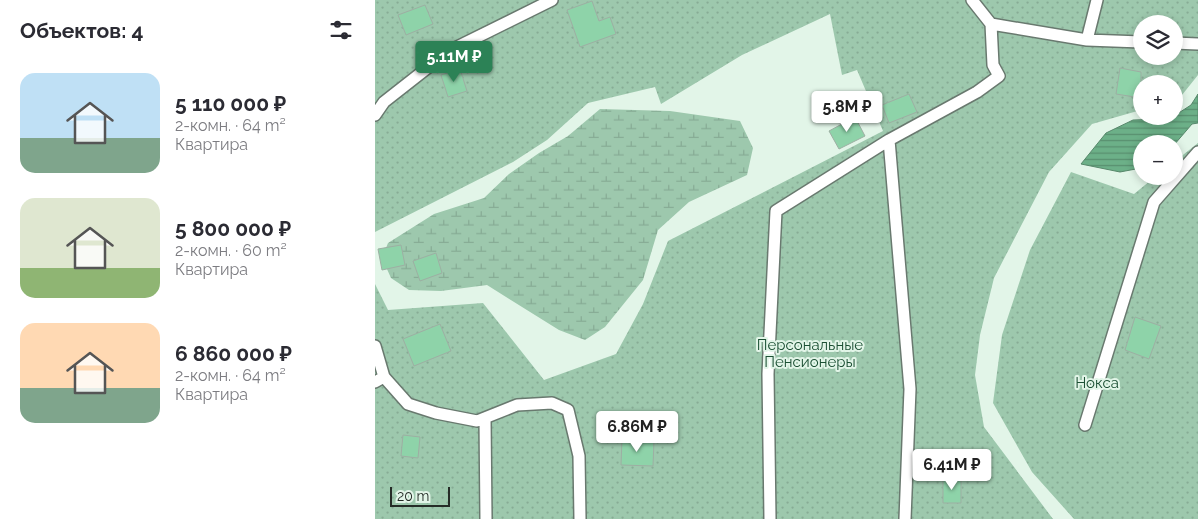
<!DOCTYPE html>
<html lang="ru">
<meta charset="utf-8">
<style>
body{margin:0;font-family:Raleway,sans-serif;background:#f2f2f3;color:#2b2b33;height:100vh;display:flex;flex-direction:column;font-size:19px;white-space:nowrap}
*{box-sizing:border-box;margin:0}
p{font-size:16px;color:#7c7c81}
.icon{flex:none;width:28px;height:28px;fill:none;stroke:currentColor;stroke-width:2;stroke-linecap:round;stroke-linejoin:round}
.map{position:relative;flex:1;overflow:hidden}
.side{display:flex;flex-direction:column;background:#fff;width:375px}
.side>*{flex:none}
.buttons{position:absolute;left:758px;top:15px;display:grid;gap:10px}
.buttons a{display:grid;place-items:center;width:50px;height:50px;border-radius:50%;background:#fff;box-shadow:0 2px 8px #0003;font-size:25px}
.scale{position:absolute;left:15px;bottom:12px;width:60px;box-sizing:border-box;padding-left:5px;border:2px solid #252c27;border-top:0;font-size:14px;line-height:18px;white-space:nowrap;color:#252c27;-webkit-text-stroke:4px #e2f5e8;paint-order:stroke}
.price{position:absolute;translate:-50% -42px;padding:0 11px;border-radius:5px;background:#fff;color:#222;font-size:16px;line-height:32px;filter:drop-shadow(0 1px 2px #0008)}
.price::after{content:'';position:absolute;left:50%;top:30px;width:15px;height:11px;margin-left:-8px;background:inherit;clip-path:polygon(0 0,100% 0,50% 100%)}
.price.selected{background:#2c8256;color:#fff}
ul{padding:0;list-style:none}
li{display:flex;align-items:center;gap:15px;height:125px;padding:0 20px}
li span{display:grid;place-items:center;flex:none;width:140px;height:100px;border-radius:15px;color:#555}
li>.icon{margin-inline-start:auto}
span .icon{width:60px;height:60px;fill:#fffc;stroke-width:1}
li b{font-size:21px}
h2{display:flex;justify-content:space-between;align-items:center;height:60px;padding:0 20px;font-size:21px}
main{display:flex;flex:1;min-height:0}
.map>svg:first-child{display:block}
.wetland{fill:url(#wetland-marsh)}
.park{fill:url(#park-dots);fill-rule:evenodd}
.water{fill:url(#water-rules);stroke:#57886b}
.building{fill:#8ed3a9;stroke:#9dafa3}
.lines{fill:none;stroke-linecap:round;stroke-linejoin:round}
.service-casing{stroke:#69796f;stroke-width:14}
.service{stroke:#fff;stroke-width:11}
.labels{text-anchor:middle;dominant-baseline:central;stroke-width:4;stroke-linejoin:round;paint-order:stroke}
.park-label{font-size:15px;fill:#1c5034;stroke:#e2f5e8}
</style>
<main>
<section class="side">
<h2>Объектов: 4<svg class="icon" aria-label="filters" viewBox="0 0 24 24"><path d="M4 7h16M4 17h16"/><circle cx="9" cy="7" r="2"/><circle cx="15" cy="17" r="2"/></svg></h2>
<ul>
<li><span style="background:linear-gradient(#bfe0f5 65%,#7fa58c 0)"><svg class="icon" aria-label="home" viewBox="0 0 24 24"><path d="M3 11l9-7 9 7M6 9v11h12V9"/></svg></span><div><b>5 110 000 ₽</b><p>2-комн. · 64 m²</p><p>Квартира</p></div></li>
<li><span style="background:linear-gradient(#dfe7d0 70%,#8fb573 0)"><svg class="icon" aria-label="home" viewBox="0 0 24 24"><path d="M3 11l9-7 9 7M6 9v11h12V9"/></svg></span><div><b>5 800 000 ₽</b><p>2-комн. · 60 m²</p><p>Квартира</p></div></li>
<li><span style="background:linear-gradient(#ffd9b3 65%,#7fa58c 0)"><svg class="icon" aria-label="home" viewBox="0 0 24 24"><path d="M3 11l9-7 9 7M6 9v11h12V9"/></svg></span><div><b>6 860 000 ₽</b><p>2-комн. · 64 m²</p><p>Квартира</p></div></li>
</ul>
</section>
<div class="map">
<svg width="823" height="519" viewBox="0 0 823 519">
<defs>
<pattern id="wetland-marsh" width="20" height="14" patternUnits="userSpaceOnUse" patternTransform="scale(1.25)"><rect width="20" height="14" fill="#9dc8ad"/><path d="M1 5h8M5 5V1M11 12h8M15 12V8" fill="none" stroke="#87ac95"/></pattern>
<pattern id="park-dots" width="8" height="8" patternUnits="userSpaceOnUse" patternTransform="scale(1.25)"><rect width="8" height="8" fill="#9dc8ad"/><path d="M2 2h.1M6 6h.1" fill="none" stroke="#87ac95" stroke-width="1.8" stroke-linecap="round"/></pattern>
<pattern id="water-rules" width="6" height="5" patternUnits="userSpaceOnUse" patternTransform="scale(1.25)"><rect width="6" height="5" fill="#6cb088"/><path d="M0 2.5h6" fill="none" stroke="#598f6f"/></pattern>
</defs>
<rect width="100%" height="100%" fill="#e2f5e8"/>
<path class="wetland" d="M225,109L295,111L365,121L378,148L372,175L314,202L283,230L268,280L230,327L210,340L184,330L112,285L66,291L34,290L16,278L7,258L13,243L59,214L109,198L134,174L164,153L193,136Z"/>
<path class="park" d="M0,0H823V75L803,100L799,102V84H766V110L717,124L674,172L619,278L605,335L600,375L609,427L678,519H0V284L13,310L108,303L169,380L241,354L268,304L293,241L508,131L482,70L467,75L455,14L367,55L286,104L280,87L213,103L172,140L138,162L0,232ZM766,24H799V56H766Z
M823,143V519H699L657,472L618,403L627,335L655,250L696,172L759,194L781,176H799V162Z"/>
<path class="water" d="M823,94V123L817,124L799,145V144H766V168L745,172L706,164L731,133L758,120L791,119L799,116L816,105Z"/>
<path class="building" d="M217,1L224,21L235,17L241,34L205,47L192,10Z
M50,5L58,24L31,35L23,15Z
M745,68L766,72V98L741,94Z
M85,69L92,91L73,97L66,75Z
M534,94L542,112L514,123L507,105Z
M480,117L490,136L464,149L454,131Z
M26,245L30,265L7,270L3,249Z
M61,253L67,273L45,281L38,261Z
M760,317L786,326L774,359L750,350Z
M65,324L76,351L39,366L28,339Z
M28,435L45,437L43,458L26,456Z
M247,439L279,440L278,466L246,465Z
M568,479H586V503H568Z"/>
<g class="lines">
<g class="service-casing">
<path id="service" d="M616,24L712,40L766,42
M712,40L722,0
M799,43L823,44
M0,115L9,102L74,51L177,0
M514,140L535,389L530,519
M0,346L9,377L0,382
M9,377L33,404L61,413L102,421L142,405L177,403L193,410L204,456L205,519
M110,418L111,519
M710,425L779,202L823,152
M395,519L393,374L401,211L514,140L602,92L624,76L618,65L616,24L597,0"/>
</g>
<use href="#service" class="service"/>
</g>
<g class="labels">
<g class="park-label">
<text x="435" y="345">Персональные<tspan x="435" dy="17">Пенсионеры</tspan></text>
<text x="722" y="383">Нокса</text>
</g>
</g>
</svg>
<div class="buttons">
<a><svg class="icon" aria-label="layers" viewBox="0 0 24 24"><path d="M12 4l9 5-9 5-9-5zM3 14l9 5 9-5"/></svg></a>
<a>+</a>
<a>−</a>
</div>
<div class="scale">20 m</div>
<b class="price selected" style="left:79px;top:83px">5.11M ₽</b>
<b class="price" style="left:472px;top:133px">5.8M ₽</b>
<b class="price" style="left:262px;top:453px">6.86M ₽</b>
<b class="price" style="left:577px;top:491px">6.41M ₽</b>
</div>
</main>
